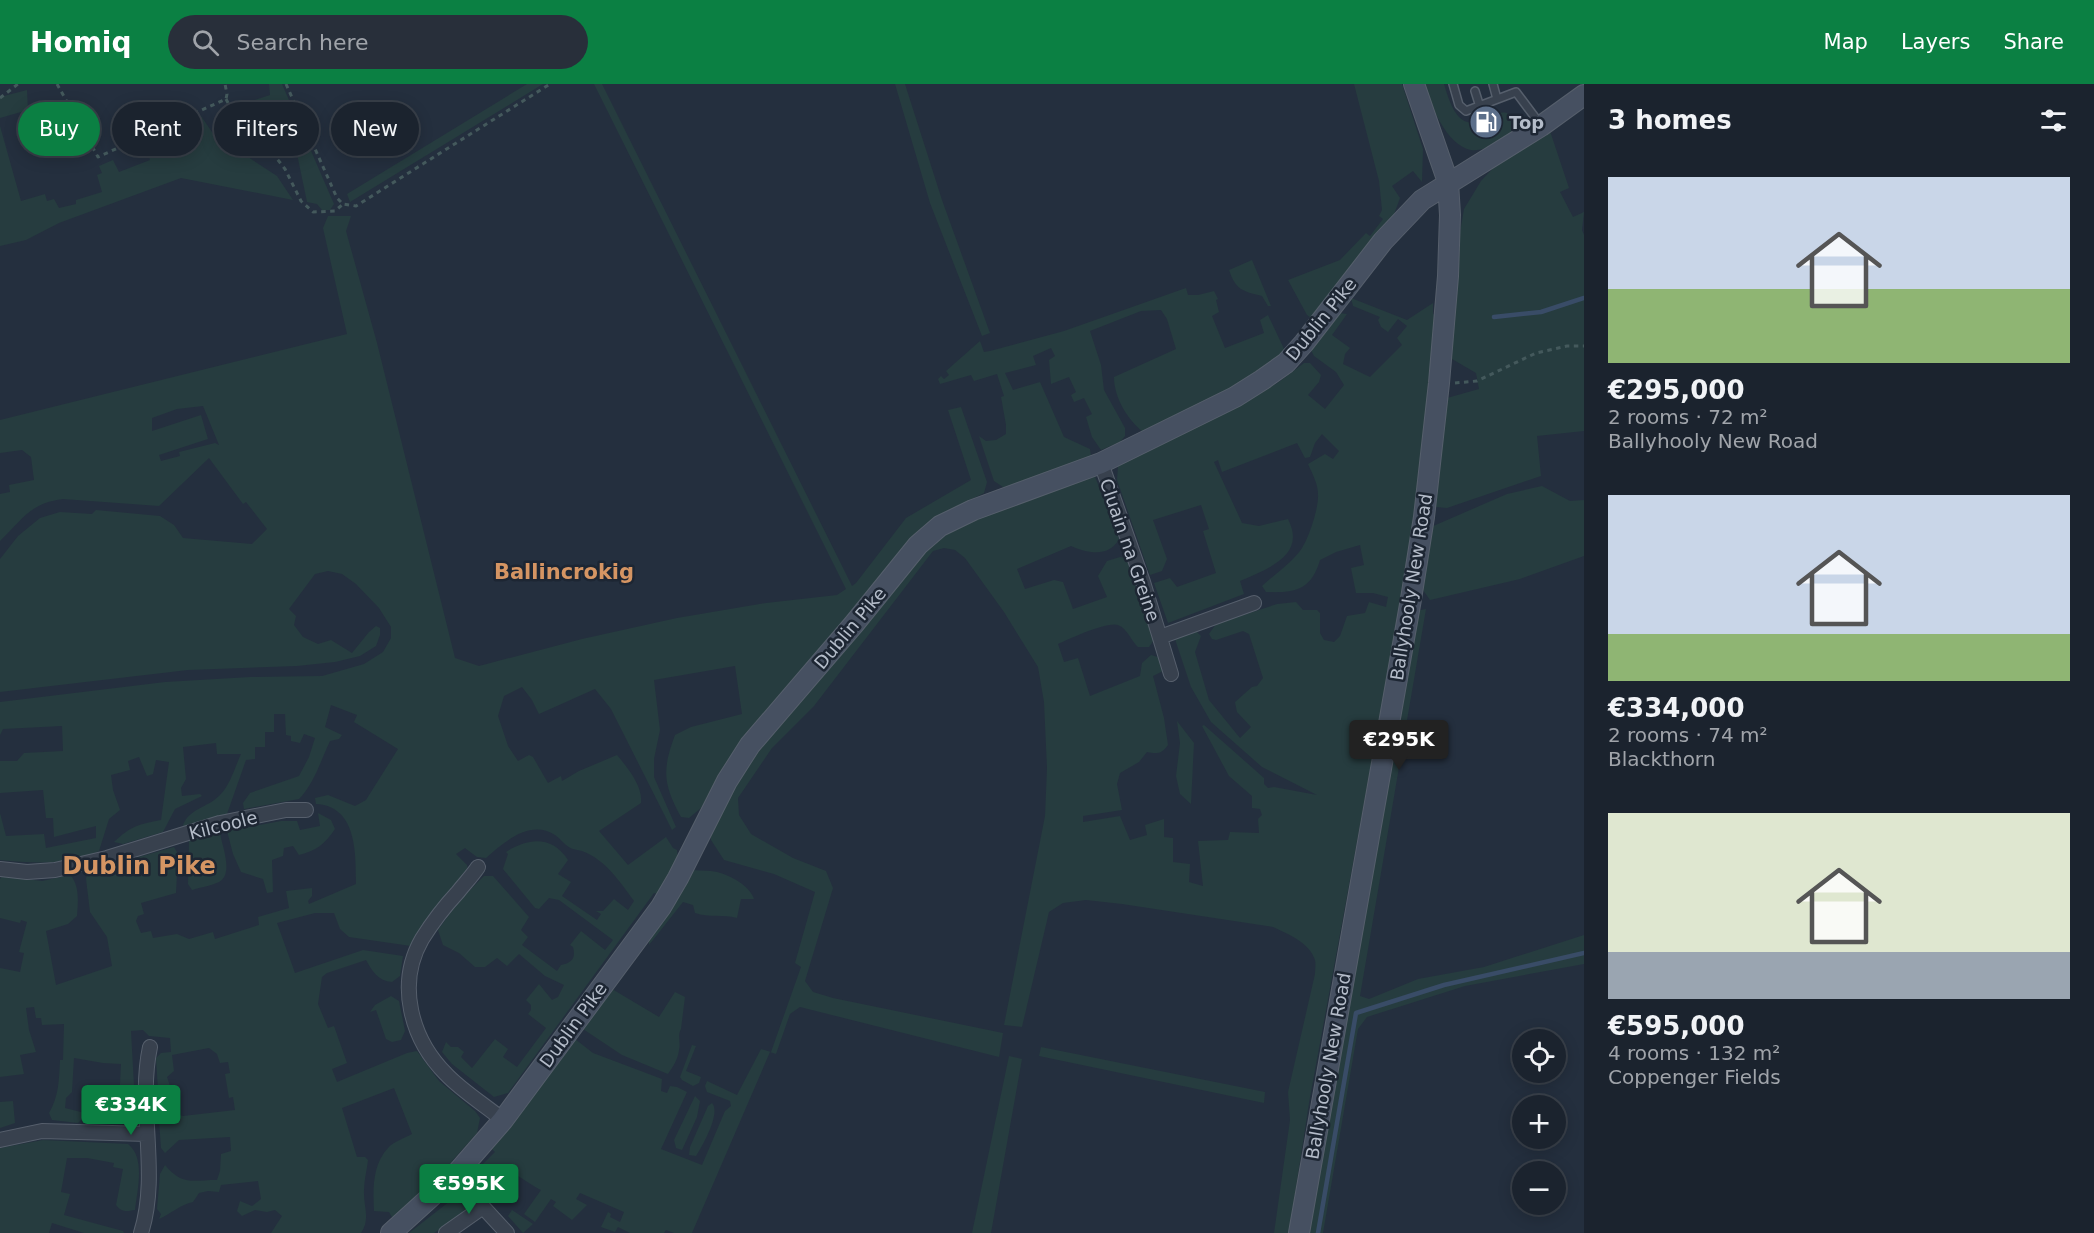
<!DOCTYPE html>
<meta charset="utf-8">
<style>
body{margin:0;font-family:"DejaVu Sans",sans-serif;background:#282f3a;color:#f1f3f6;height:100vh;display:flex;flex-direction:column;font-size:22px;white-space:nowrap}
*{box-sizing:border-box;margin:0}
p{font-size:20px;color:#a0a4aa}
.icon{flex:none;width:33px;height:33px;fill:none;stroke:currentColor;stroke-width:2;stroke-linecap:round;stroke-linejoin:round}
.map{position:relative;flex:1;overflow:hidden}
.side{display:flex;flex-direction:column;background:#1b232e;width:510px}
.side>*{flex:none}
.banner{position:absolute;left:18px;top:18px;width:570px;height:54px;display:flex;gap:12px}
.tools{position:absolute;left:1512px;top:945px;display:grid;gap:12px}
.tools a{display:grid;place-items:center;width:54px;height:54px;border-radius:50%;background:#1b232e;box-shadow:0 3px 15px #0003,0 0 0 2px #39404a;font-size:30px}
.price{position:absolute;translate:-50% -51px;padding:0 14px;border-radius:6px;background:#0b8043;color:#fff;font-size:20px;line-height:39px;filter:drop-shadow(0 2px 3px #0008)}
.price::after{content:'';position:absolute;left:50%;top:36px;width:18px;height:14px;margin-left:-9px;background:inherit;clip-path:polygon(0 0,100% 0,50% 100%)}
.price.current{background:#222;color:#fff}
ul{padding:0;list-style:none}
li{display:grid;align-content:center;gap:12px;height:318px;padding:0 24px}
li span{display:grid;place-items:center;height:186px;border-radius:0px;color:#555}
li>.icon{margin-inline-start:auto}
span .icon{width:108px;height:108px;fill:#fffc;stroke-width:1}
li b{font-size:26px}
h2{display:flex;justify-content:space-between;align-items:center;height:72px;padding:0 24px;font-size:26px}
.pill{padding:0 21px;border-radius:27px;background:#1b232e;box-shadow:0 3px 15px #0003,0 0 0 2px #39404a;font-size:21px;line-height:54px}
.pill.current{background:#0b8043;color:#fff}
header{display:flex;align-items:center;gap:36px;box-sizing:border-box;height:84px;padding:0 30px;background:#0b8043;color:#fff}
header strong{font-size:28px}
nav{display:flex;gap:33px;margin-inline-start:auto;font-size:21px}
.search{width:420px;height:54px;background:#282f3a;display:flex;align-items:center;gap:15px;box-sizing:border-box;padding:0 21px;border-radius:33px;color:#a0a4aa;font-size:22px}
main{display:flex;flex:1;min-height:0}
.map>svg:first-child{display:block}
.green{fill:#263c3f;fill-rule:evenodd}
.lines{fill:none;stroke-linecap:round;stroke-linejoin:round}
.stream{stroke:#394c67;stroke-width:4.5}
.lane-casing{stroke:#565f6c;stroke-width:10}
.street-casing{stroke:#565f6c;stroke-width:16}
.secondary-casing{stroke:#565f6c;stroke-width:22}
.path{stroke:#44595c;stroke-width:3;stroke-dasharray:4.5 4.5;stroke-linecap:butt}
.lane{stroke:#38414e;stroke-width:7}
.street{stroke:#38414e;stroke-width:14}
.secondary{stroke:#465061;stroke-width:20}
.labels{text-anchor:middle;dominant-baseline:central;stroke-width:5;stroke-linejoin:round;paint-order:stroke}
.poi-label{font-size:18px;font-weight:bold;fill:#b4bcc9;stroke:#1d2633;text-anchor:start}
.street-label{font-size:18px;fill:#b4bcc9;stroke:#1d2633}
.quarter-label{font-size:21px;font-weight:bold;fill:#d59563;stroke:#1d2633}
.district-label{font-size:24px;font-weight:bold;fill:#d59563;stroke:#1d2633}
</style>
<header>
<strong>Homiq</strong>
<div class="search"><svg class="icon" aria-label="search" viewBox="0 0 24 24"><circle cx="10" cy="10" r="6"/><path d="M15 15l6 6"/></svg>Search here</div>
<nav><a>Map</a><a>Layers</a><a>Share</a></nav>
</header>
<main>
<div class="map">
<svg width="1584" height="1149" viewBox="0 0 1584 1149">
<rect width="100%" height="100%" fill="#242f3e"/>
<path class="green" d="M269,0H282L334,120L330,126H322L317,120L307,118L292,46L275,19L253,34H246L241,27L246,19L270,11Z
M527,0H543L350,118L347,110Z
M594,0H602L852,502L856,499L906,434L971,396L948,326L961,323L987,398L984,409L956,423L920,446L722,688L701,724L689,734L681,733C663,700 662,686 675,651L691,643L742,630L735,582L654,596L660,646L654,675V693L676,743L672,746L611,625L595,605L539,630L532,616L522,603L504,612L498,632L508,662L518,677L529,671L533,673L548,699L561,692L562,697L579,687L617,671C627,683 643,702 641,719L599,747L628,781L666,753L673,764L677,766L678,777L659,811L654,809L508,1009L494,1013L452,980L442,968L446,958L451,963H458L464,968L461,973L472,984L495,955L508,965L503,973L517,983L546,944L528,930L531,926V921L526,916L539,900L552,916L558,913L564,901L545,892L519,870L507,882L497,874L485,883H475L459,869L443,861L438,846L459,817L484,792H493L529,833L521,846L528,853L522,861L557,887L561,881C572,879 576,874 573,863L570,861L581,847L605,866L613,856L559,816L549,814L539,825L535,824L503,785L508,770L506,768C528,754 552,751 568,776L558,790L571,798L562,812L597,836L601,830L596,827H603L614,815L628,826L634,817C621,799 605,775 582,767C579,766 576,766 573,765C566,763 561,755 555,751C530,735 504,758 486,774L477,773L465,764L456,770L467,781L468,787L411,862L349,853L340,845L334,829H315L277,839L295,889L363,866L403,872L400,892L392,898C378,897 372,887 366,876L327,889L322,893L318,920L328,944L334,942L347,979L332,985L337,998L407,969L417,967L439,997L475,1027L480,1034L477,1049L452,1077L456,1080L393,1135L389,1128L374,1127C373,1106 372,1081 388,1064C393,1058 405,1054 412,1050L394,1004L342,1024L357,1073H365L368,1076C367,1086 364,1096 364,1106C363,1121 371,1135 361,1149H271L282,1132L275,1126L267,1128L255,1126L242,1132L237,1127L240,1117L252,1122L261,1115L258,1097L221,1101L219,1108L208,1107L199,1109L193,1118C180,1121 172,1129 159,1135L161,1130L157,1125L160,1090L165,1081C182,1102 193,1096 217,1096L220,1087L221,1070L231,1067L230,1053L179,1056L165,1069L161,1064L159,1037L164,1032V1027L183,1032L235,1026L233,1013L229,1014L225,990L230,989L228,978L220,979L217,970L209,964L172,971L174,987L167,993C170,1001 174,1013 163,1016L158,1006L156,974L161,969L171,968L170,954L149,952L143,946L131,947L135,1020C134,1040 116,1040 100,1040L94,1033L95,1019H119L121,980L103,979L74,974L72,1008L66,1014L65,1024L85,1029V1032L78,1039L52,1036L49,1029C59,1012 59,996 60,976H63L64,940L42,941L41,934H36L34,923L26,924L29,946L36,968L20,971L24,990L0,993V884L20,888L24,869L19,868L27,838L21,836L20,839L0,834V795L2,792L42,797L70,791C80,801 78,819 77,832L68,840L46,847L56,901L112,882L107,853L90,828L86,795L88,786L100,785L107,793L119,790L121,778L174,763L178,770L176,809L141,819L144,830L138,832L136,837L141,849L151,847L153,854L177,850L189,855L213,848L215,855L259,841L258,833L289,824L286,807L312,804V812L308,817L309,820L356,800C356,770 357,722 316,720L315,714L328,711L355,722L366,716L398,665L354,638L357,631L331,621L325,643L342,651L339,655L330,657C321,676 314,700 299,715L244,725L243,719L250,709L299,692L309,673L315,654L304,650L300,659L291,657V652L286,651L285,630H274V648H265V663H255V675L246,676L227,730L184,743L183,741C190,724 207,724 219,712C230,702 235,683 241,670H217L216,659L183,663L186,695L181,704L182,712L200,710L202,712L175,725L163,748L123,760L114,758C131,742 139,740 161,736L169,678L156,676L153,690L147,692L139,673L128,677L130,686L111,691L113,706L120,726L109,735L99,767C69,782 32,779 0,776V729L6,752L44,750L46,764L96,754V742L54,753L53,734H46L43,706L0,709V677H17L24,669L63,667L62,642L3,645L0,651V618L165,598L250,593L322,592L364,580L383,568L391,554V543L379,524L356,500L342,490L328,487L315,490L289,525L296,532L294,541L303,553L318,560L331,556L352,569L369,548L376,542L380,544V551L376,562L360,572L335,578L297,582L188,586L0,608V475L18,452L40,434L60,428L92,430L96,426L160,432L174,441L183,454L252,460L267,445L246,418L243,420L209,374L159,422L63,415C30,419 22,436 0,457V410L10,408L9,401L34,396L31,373L22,366L0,369V336L347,250L323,144L328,132H351L346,147L377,259L455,574L479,582L582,555L677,534L766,519L837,511L846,505ZM203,322L219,361L215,359L179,368L180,372L161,377L159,371L208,355L201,331L152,347V334L177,325Z
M895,0H905L942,116L990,249L982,252L930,119Z
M1354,0H1402L1423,65L1422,98L1413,87L1392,102L1400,114L1393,133L1314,236L1307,231L1288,196L1340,176L1366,149L1370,152L1383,135L1379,132L1382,126L1379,97Z
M1424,0H1444C1449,16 1457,46 1479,37C1489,33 1496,27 1507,29L1513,37L1510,52C1500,58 1483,68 1471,66C1446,61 1431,21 1424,0Z
M27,6L28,26L0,34V13Z
M201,32L227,70L245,71L277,92L293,116L181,94L59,139L26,156L0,162V42L21,117L45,110L47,117L54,115L59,124L76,120V116L102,108L97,91L102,89L99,82L113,76L119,88L150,76L147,68L152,65L147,54Z
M1550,47L1569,104L1560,108L1573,133L1584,128L1582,146L1584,151V347L1537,352L1541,392L1447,424L1436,423L1447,314L1479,305L1476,289L1452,275L1458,160L1464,125L1481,97L1496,81Z
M1252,176L1271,222H1268L1262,212C1242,207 1236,206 1229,186Z
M1186,204L1188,211H1198L1214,207L1218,215L1216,216L1219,228L1212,232L1225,264L1264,249L1260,236L1268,231L1286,269L1257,293L1143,348C1128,336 1114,314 1114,293L1176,265L1167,235L1161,226L1141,227L1090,247L1101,281L1104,306L1125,344V352L1120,358L1101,366L1092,353L1086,333L1092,330L1084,314L1074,318L1071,311L1076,308L1069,293L1051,300L1049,276L1055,272L1051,264L1033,272L1036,281L1005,289L1013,306L1040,298L1064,353L1090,365L1091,372L1030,397L1006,405L994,397L979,352L986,357L996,356L1006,350V341L1001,313L1004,312L997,290L974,297L971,291L940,300L938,295L941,292L944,295L949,291L946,287L980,257L984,268L990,267L1064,247Z
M1351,214L1407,236L1433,219V230L1437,231L1436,251L1415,427L1402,512L1309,1019L1289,1149H1274L1290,1036L1288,1008L1315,890C1315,886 1316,880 1315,876C1310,859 1288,850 1273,843L1122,820L1086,816L1063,819L1049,828L1022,943L1004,941L1045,732L1047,684L1044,618L1038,583L1004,528L965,474L955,466L944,464L933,467L814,622L772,664L738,714L739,731L751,750L793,774L826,787L833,804L805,897L813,908L833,914L1003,949L999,973L800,923L790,930L776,970L770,968L692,1149H674L666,1146L664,1149H630L618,1143L615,1148L601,1143L608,1128L611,1130L610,1133L620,1138L624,1128L580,1109L576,1115L587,1121L572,1136L553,1122L556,1118L551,1115L535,1138L524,1130L541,1106C530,1102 502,1077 492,1084C486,1088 485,1096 483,1102L478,1085L495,1068L492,1065L575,955L593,969L662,995L661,1007L667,1009L670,1002L677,1003L687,1008L661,1065L702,1081L725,1027L731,1022L730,1017L707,1008L705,1002L707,997L737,1011L761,965L771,968L801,883L795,879L815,808L774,790L724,776L711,756L710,749L736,692L903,490L940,453L957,442L1094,390L1119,455C1109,474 1087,469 1071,462L1017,485L1025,505L1054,496L1063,498L1073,525L1107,513L1098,492L1107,477L1120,473L1126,474L1154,556L1149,563H1138C1131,557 1128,545 1118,541C1107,537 1069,555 1058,560L1064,578L1078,574L1090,612L1140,592L1142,579L1151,571L1161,574L1163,587L1153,592L1164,634L1168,661C1162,670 1157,670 1147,668L1139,678L1120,689L1117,700L1122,726L1083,732V738L1120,732L1130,756L1147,751L1145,741L1164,735V753L1173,754V778L1190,780L1189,798L1203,802L1198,757L1228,756L1230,748L1259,749L1258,735L1262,731L1260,725L1252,724V712L1229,692L1202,642L1204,641L1264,694V700L1268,704L1274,703L1317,711L1262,683L1211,638L1191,603L1175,555L1196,547L1201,552L1195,568L1209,616L1240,654L1251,643L1237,628L1235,618L1252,603L1257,602L1263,594L1249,550L1243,547L1216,556L1212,555L1209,550L1216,540L1277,520L1296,518L1303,526H1317L1320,529V549L1324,556L1334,558L1340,552L1347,532L1365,529L1369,518L1386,523L1388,513L1373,509H1356L1351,484L1364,481L1360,461L1336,468L1320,476C1311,507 1294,509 1266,508L1262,502C1275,490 1289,481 1300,467C1308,457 1319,424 1318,410C1318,400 1312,389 1308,380L1325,370L1333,375L1339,367L1322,350L1315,359L1310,373L1305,374L1297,359L1222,388L1218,376L1214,378L1242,439L1259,442L1288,435C1307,472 1267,485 1240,497L1244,510L1168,539L1154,499L1170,494L1177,503L1216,489L1203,447L1209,445L1201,421L1153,436L1167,475L1162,487L1150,491L1117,396L1118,382L1276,300L1304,279H1310L1321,291L1319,298L1308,311L1325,325L1344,301L1336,288L1314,272L1311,266L1339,229L1347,230L1332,251L1350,264L1345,270L1343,280L1370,293L1402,261L1397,254L1407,242L1398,235L1388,248L1381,243L1378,236L1380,233L1353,222Z
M1542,402L1570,417L1584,416V472L1520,495L1430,516L1423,506H1421L1431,443L1507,410Z
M1426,525L1360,912L1369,915L1418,895L1484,883L1584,851V880L1465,902L1367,933L1358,945L1323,1149H1307L1416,527Z
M1177,637L1194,659L1191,720L1180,710L1176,692L1180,659Z
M318,729L331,736L335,745C325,760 316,767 299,771L293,762L284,764L283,772L272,776L273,808L267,809L263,795L241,788L233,770L227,747L281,737H297L300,746L320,742Z
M220,749C222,762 234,790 219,798C211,802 201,803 192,806L188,800L189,757Z
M693,786C701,787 709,786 717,788C730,791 750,802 754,815H741L737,834C723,830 709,834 695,829L693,821L683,818L649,861V853Z
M612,905L659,933L675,908L685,913L681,945C677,952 681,958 679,966C678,975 673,983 668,990L622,971L583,945Z
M391,912L399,917L405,947L401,956L392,958L386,955L376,926L370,928L375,921Z
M692,961L696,962L686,987L701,993L699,999L693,1002L682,996L680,993Z
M1041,963L1265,1008L1264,1019L1039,972Z
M1009,972L1022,975L991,1149H972Z
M695,1012L700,1017L697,1033L682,1066L676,1064L674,1056Z
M13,1017L15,1039L0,1044V1018Z
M712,1019C721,1029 703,1061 696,1072L689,1071L690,1063L708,1022Z
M43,1056L128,1060C146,1074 137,1107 135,1126C127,1127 122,1129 116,1121L123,1085L113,1083L114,1079L87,1074H67L61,1108L70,1110L64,1131L123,1147L124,1149H84L52,1139L49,1149H0V1064Z
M459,1110L467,1118L464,1129L434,1149H409Z
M512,1126L533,1140L523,1149L508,1132Z"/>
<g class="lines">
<path class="stream" d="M1494,233L1541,228L1584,214
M1318,1149L1356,929L1444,901L1584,869"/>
<g class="lane-casing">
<path id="lane" d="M1453,0L1459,21L1466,27L1516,8L1540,40
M1493,0L1497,15
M1475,7L1480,23"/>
</g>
<g class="street-casing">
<path id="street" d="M1101,379L1143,498L1171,590
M1160,553L1254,519
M478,783C472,792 465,799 458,808C445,822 432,839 422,855C396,900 411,955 446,990C462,1007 485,1021 503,1036
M0,785L27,788L55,786L107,774L220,739L286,726H306
M0,1056L42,1047L147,1050
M456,1090L483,1123L507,1149
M141,1149C160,1089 137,1024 150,963
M446,1149L483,1123"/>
</g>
<g class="secondary-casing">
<path id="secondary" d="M391,1149L456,1090L503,1036L661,823L678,794L727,697L750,661L854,540L918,461L940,442L973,426L1101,379L1235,313L1262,296L1286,279L1304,259L1383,157L1422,116L1541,42L1584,11
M1299,1149L1411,515L1424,433L1439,299L1448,192L1450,131L1448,98L1414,0"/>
</g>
<path class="path" d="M57,0L98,73L226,15L227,10L225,0
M286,0L337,114L343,120L356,122L550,0
M0,14L18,0
M226,15L237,36L264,58L285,85L301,117L313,128L335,127L343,120
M1455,299L1477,297L1536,269L1567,262H1584"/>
<use href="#lane" class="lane"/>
<use href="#street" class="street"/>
<use href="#secondary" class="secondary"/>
</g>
<defs>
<g id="fuel-disc" transform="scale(1.725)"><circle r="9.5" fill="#5c6f8a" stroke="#1d2633"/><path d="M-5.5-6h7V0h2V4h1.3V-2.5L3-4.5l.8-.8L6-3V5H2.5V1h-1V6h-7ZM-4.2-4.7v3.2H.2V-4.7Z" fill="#fff"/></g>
</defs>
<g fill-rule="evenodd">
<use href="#fuel-disc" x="1486" y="38"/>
</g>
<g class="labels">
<g class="poi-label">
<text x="1509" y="38">Top</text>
</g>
<g class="street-label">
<text transform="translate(1321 235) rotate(-51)">Dublin Pike</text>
<text transform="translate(1130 466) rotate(71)">Cluain na Greine</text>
<text transform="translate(1411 503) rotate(-81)">Ballyhooly New Road</text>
<text transform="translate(850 544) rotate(-50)">Dublin Pike</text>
<text transform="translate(223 741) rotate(-14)">Kilcoole</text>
<text transform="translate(573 941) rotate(-54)">Dublin Pike</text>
<text transform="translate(1328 982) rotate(-80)">Ballyhooly New Road</text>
</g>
<g class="quarter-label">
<text x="564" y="488">Ballincrokig</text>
</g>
<g class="district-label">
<text x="139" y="782">Dublin Pike</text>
</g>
</g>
</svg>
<div class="tools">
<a><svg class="icon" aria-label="locate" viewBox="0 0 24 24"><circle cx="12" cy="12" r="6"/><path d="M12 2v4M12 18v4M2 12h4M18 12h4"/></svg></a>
<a>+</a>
<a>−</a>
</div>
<b class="price current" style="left:1399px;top:687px">€295K</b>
<b class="price" style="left:131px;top:1052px">€334K</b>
<b class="price" style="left:469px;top:1131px">€595K</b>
<div class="banner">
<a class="pill current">Buy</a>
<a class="pill">Rent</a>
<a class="pill">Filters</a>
<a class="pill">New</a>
</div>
</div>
<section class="side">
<h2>3 homes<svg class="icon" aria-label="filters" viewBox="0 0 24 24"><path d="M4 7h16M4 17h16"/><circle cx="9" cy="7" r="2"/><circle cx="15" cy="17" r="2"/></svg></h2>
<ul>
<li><span style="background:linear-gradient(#c9d6e8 60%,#8fb573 0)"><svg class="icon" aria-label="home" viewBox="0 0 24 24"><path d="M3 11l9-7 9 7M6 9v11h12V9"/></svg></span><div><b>€295,000</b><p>2 rooms · 72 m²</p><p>Ballyhooly New Road</p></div></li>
<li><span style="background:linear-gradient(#c9d6e8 75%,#8fb573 0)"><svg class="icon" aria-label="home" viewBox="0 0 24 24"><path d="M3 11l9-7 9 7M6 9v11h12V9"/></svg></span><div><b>€334,000</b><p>2 rooms · 74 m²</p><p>Blackthorn</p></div></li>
<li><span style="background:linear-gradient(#dfe7d0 75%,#9aa5b1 0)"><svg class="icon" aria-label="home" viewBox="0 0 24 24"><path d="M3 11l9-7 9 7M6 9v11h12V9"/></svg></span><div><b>€595,000</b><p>4 rooms · 132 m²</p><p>Coppenger Fields</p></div></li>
</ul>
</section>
</main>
